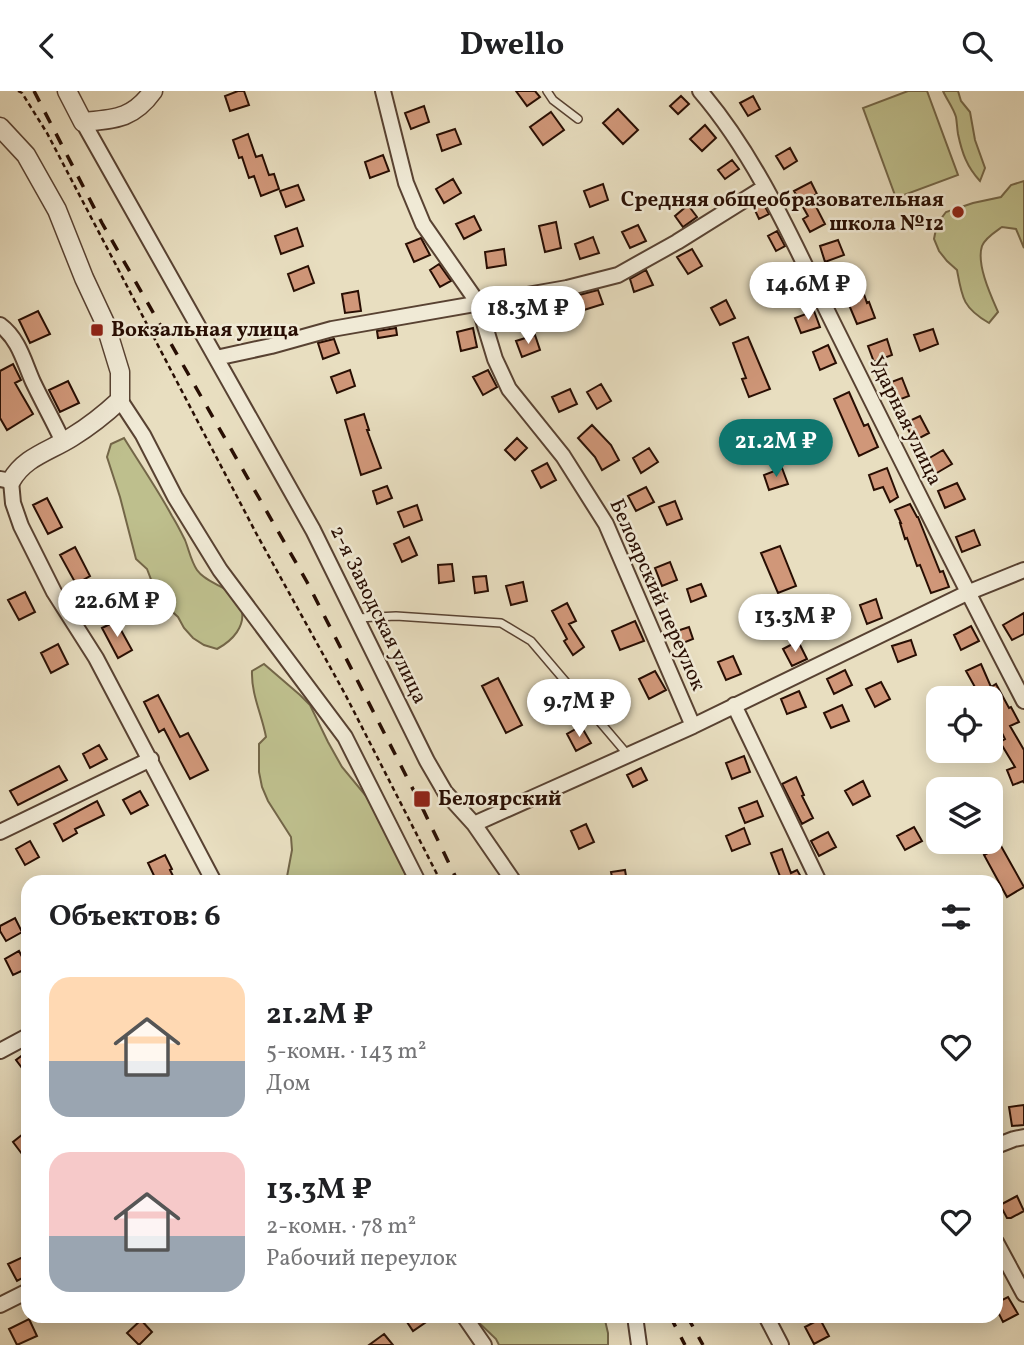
<!DOCTYPE html>
<html lang="ru">
<meta charset="utf-8">
<style>
body{margin:0;font-family:Vollkorn,serif;background:#f2f2f2;color:#202124;height:100vh;display:flex;flex-direction:column;font-size:26px;white-space:nowrap}
*{box-sizing:border-box;margin:0}
p{font-size:23px;color:#757577}
.icon{flex:none;width:38px;height:38px;fill:none;stroke:currentColor;stroke-width:2;stroke-linecap:round;stroke-linejoin:round}
.map{position:relative;flex:1;overflow:hidden}
.sheet{position:absolute;left:21px;top:784px;width:982px;height:448px;display:flex;flex-direction:column;background:#fff;border-radius:21px;box-shadow:0 4px 18px #0003}
.sheet>*{flex:none}
.tools{position:absolute;left:926px;top:595px;display:grid;gap:14px}
.tools a{display:grid;place-items:center;width:77px;height:77px;border-radius:14px;background:#fff;box-shadow:0 4px 18px #0003;font-size:35px}
.price{position:absolute;translate:-50% -60px;padding:0 16px;border-radius:24px;background:#fff;color:#222;font-size:23px;line-height:46px;filter:drop-shadow(0 2px 4px #0008)}
.price::after{content:'';position:absolute;left:50%;top:42px;width:21px;height:16px;margin-left:-10px;background:inherit;clip-path:polygon(0 0,100% 0,50% 100%)}
.price.on{background:#0f766e;color:#fff}
ul{padding:0;list-style:none}
li{display:flex;align-items:center;gap:21px;height:175px;padding:0 28px}
li span{display:grid;place-items:center;flex:none;width:196px;height:140px;border-radius:21px;color:#555}
li>.icon{margin-inline-start:auto}
span .icon{width:84px;height:84px;fill:#fffc;stroke-width:1}
li b{font-size:30px}
h2{display:flex;justify-content:space-between;align-items:center;height:84px;padding:0 28px;font-size:30px}
header{display:flex;justify-content:space-between;align-items:center;height:91px;padding:0 28px;background:#fff;font-size:32px;font-weight:700}
.map>svg:first-child{display:block}
.green{fill:#bebf8d;stroke:#736648;stroke-width:2}
.building{fill:#d09779;stroke:#280e03;stroke-width:2}
.lines{fill:none;stroke-linecap:round;stroke-linejoin:round}
.service-casing{stroke:#584232;stroke-width:10}
.minor-casing{stroke:#584232;stroke-width:18}
.tertiary-casing{stroke:#584232;stroke-width:21}
.path{stroke:#280e03;stroke-width:2.5;stroke-dasharray:5 3.5;stroke-linecap:butt}
.service{stroke:#f0ead6;stroke-width:7}
.minor{stroke:#f0ead6;stroke-width:14}
.tertiary{stroke:#f0ead6;stroke-width:18}
.rail{stroke:#280e03;stroke-width:3.5;stroke-dasharray:12 12;stroke-linecap:butt}
.poi-dot{fill:#8f2418;stroke:#f0ead6;stroke-width:2.5}
.labels{text-anchor:middle;dominant-baseline:central;stroke-width:5;stroke-linejoin:round;paint-order:stroke}
.poi-label{font-size:21px;font-weight:bold;fill:#280e03;stroke:#f0ead6;text-anchor:start}
.street-label{font-size:21px;fill:#280e03;stroke:#f0ead6}
</style>
<header><svg class="icon" aria-label="back" viewBox="0 0 24 24"><path d="M15 5l-7 7 7 7"/></svg>Dwello<svg class="icon" aria-label="search" viewBox="0 0 24 24"><circle cx="10" cy="10" r="6"/><path d="M15 15l6 6"/></svg></header>
<div class="map">
<svg width="1024" height="1254" viewBox="0 0 1024 1254">
<rect width="100%" height="100%" fill="#e8dec0"/>
<filter id="stains"><feTurbulence type="fractalNoise" baseFrequency=".00286" numOctaves="4"/><feColorMatrix values="0 0 0 0 .2 0 0 0 0 .09 0 0 0 0 .02 0 0 0 .5 -.17"/></filter>
<radialGradient id="worn" r=".72"><stop offset=".6" stop-color="#630" stop-opacity="0"/><stop offset="1" stop-color="#630" stop-opacity=".3"/></radialGradient>
<path class="green" d="M908,0H927L958,84L896,107L863,17Z
M943,0H958L961,10L970,21L975,49L985,77L980,90C967,76 962,62 958,43C957,37 957,32 956,26C953,16 947,9 943,0Z
M1024,90V157L1016,138L1002,136C995,141 985,147 982,155C976,173 991,205 998,221L989,232C963,217 962,207 957,179L947,170L939,160L934,148L937,133L946,121L973,112L1001,106L1011,94Z
M124,347C140,373 158,399 172,425C177,433 181,441 185,449C189,459 191,470 197,479C208,495 235,495 241,516C247,535 232,550 217,558L204,554L193,547L184,537L178,526L167,516L161,503L152,491L147,478L136,468L120,406L107,366L111,353Z
M264,573L300,604L310,614L328,651L342,676L371,711L403,774L407,791H286L292,759L291,746L268,710L262,696L259,681V653L266,646C262,624 251,603 252,580Z
M472,1225H604L608,1242V1254H499L496,1248Z"/>
<path class="building" d="M238,0H244L249,14L230,20L225,5Z
M516,0H535L540,6L527,15Z
M681,5L689,13L678,23L670,15Z
M753,5L760,18L748,25L740,12Z
M424,15L429,31L411,38L405,22Z
M618,18L638,39L623,53L603,32Z
M551,21L564,39L543,54L530,36Z
M705,34L716,47L702,60L690,48Z
M455,38L461,53L442,60L437,44Z
M248,43L256,66L262,64L269,84L274,83L279,98L261,105L254,85L249,87L242,66L239,67L233,49Z
M790,57L797,70L784,78L776,65Z
M383,64L389,80L370,87L365,71Z
M732,69L739,78L725,88L718,79Z
M453,88L461,102L444,112L436,98Z
M811,91L817,103L811,106L825,133L810,141L803,128L808,125L794,100Z
M603,93L608,109L590,116L584,100Z
M298,94L304,109L286,116L280,100Z
M762,110L769,123L759,128L753,115Z
M688,114L697,126L683,136L675,125Z
M474,125L481,139L464,148L456,133Z
M556,131L561,157L545,161L539,135Z
M638,134L646,150L630,157L622,141Z
M297,137L303,155L281,163L275,145Z
M777,140L785,155L776,160L768,145Z
M593,146L599,162L580,168L575,153Z
M421,147L430,164L414,171L406,153Z
M838,149L844,164L825,171L820,155Z
M504,158L506,174L487,177L485,161Z
M692,158L702,175L688,183L677,166Z
M439,173L451,190L440,196L430,179Z
M308,175L314,192L294,200L288,183Z
M646,179L653,194L634,201L630,188Z
M798,183L805,198L786,205L781,189Z
M857,183L867,212L869,211L875,227L857,233L839,190Z
M598,199L603,213L584,219L579,204Z
M358,200L361,220L345,222L342,203Z
M726,209L735,227L720,234L711,217Z
M511,217L516,229L497,236L492,220Z
M38,220L50,243L30,252L19,229Z
M814,220L820,236L801,242L795,227Z
M396,237L397,244L378,247L377,240Z
M473,237L477,256L461,260L457,241Z
M933,238L938,253L920,260L914,244Z
M535,244L540,259L522,266L516,250Z
M748,246L770,298L749,306L742,288L746,287L733,252Z
M334,248L339,262L323,268L318,252Z
M887,248L892,264L874,271L868,255Z
M828,254L836,272L820,279L813,261Z
M13,273L21,289L15,292L33,323L7,339L0,327V280Z
M350,279L355,295L337,302L331,286Z
M488,279L497,296L483,304L473,286Z
M902,287L909,305L893,311L886,293Z
M68,290L79,312L60,321L49,299Z
M601,293L611,310L597,318L587,301Z
M570,298L577,313L559,321L552,306Z
M849,301L864,335L868,333L878,356L859,365L834,308Z
M364,323L369,339H367L381,377L361,384L345,329Z
M920,325L929,342L914,350L905,332Z
M784,330L791,348L776,354L768,336Z
M592,334L611,354L619,369L602,379L595,366L578,347Z
M517,347L527,357L515,369L505,359Z
M649,357L658,371L641,382L633,367Z
M943,359L952,373L935,383L926,369Z
M547,372L556,389L541,397L532,380Z
M782,377L788,393L769,399L764,384Z
M887,377L898,406L890,411L883,396L874,399L869,384Z
M957,392L965,408L945,417L938,400Z
M387,395L392,407L377,413L373,400Z
M646,396L654,411L636,420L628,405Z
M47,407L62,436L48,443L33,414Z
M675,410L682,428L667,434L659,416Z
M910,413L917,426H918L940,481L943,480L949,496L931,502L920,474L917,475L907,447L905,448L900,432H901L895,419Z
M417,414L422,429L404,436L398,421Z
M974,439L980,454L962,461L956,446Z
M409,446L417,464L402,471L394,453Z
M780,455L796,495L778,502L761,462Z
M75,456L90,485L76,493L60,464Z
M670,471L677,489L662,495L655,477Z
M452,473L454,490L439,492L438,474Z
M486,485L488,500L475,502L473,486Z
M523,491L527,510L511,514L506,495Z
M701,493L706,505L691,511L687,498Z
M25,501L35,521L19,529L8,509Z
M876,508L882,527L867,533L860,514Z
M567,512L576,530L569,533L584,556L573,564L564,550L567,548L552,520Z
M1024,522V543L1012,549L1003,534Z
M116,530L132,559L118,567L102,537Z
M635,530L644,550L620,559L612,540Z
M971,535L979,550L961,559L954,544Z
M689,536L693,548L678,554L674,541Z
M911,549L916,564L898,571L892,555Z
M798,550L807,568L792,575L783,558Z
M58,553L68,573L51,582L41,562Z
M733,565L741,583L726,589L718,571Z
M981,573L991,596L996,593L1009,617L1011,616L1019,631L1010,635L1024,659V692L1023,690L1013,694L1007,679L1015,676L1000,651L1005,648L990,618V607H981L966,580Z
M845,579L852,594L834,603L827,588Z
M655,580L666,599L649,608L639,588Z
M498,587L522,634L506,642L482,595Z
M881,591L890,608L875,616L866,598Z
M799,600L806,616L787,623L781,608Z
M158,604L180,646L188,642L208,679L190,688L164,638L159,641L144,611Z
M842,614L849,630L831,637L824,622Z
M581,635L591,652L576,660L567,643Z
M99,654L107,668L90,677L83,663Z
M744,665L750,681L732,688L726,672Z
M59,675L67,689L18,714L10,700Z
M641,677L647,689L633,696L627,684Z
M796,686L804,704L802,705L813,727L802,733L782,693Z
M863,690L870,705L853,714L845,700Z
M140,700L148,714L131,723L123,709Z
M97,710L104,724L75,738L77,742L63,750L54,733Z
M757,710L763,725L745,732L739,717Z
M586,733L594,751L579,758L571,740Z
M914,736L922,750L905,759L897,745Z
M744,737L750,753L732,760L726,745Z
M828,741L836,756L819,765L811,750Z
M30,750L39,766L25,774L16,758Z
M1001,755L1024,796L1007,806L984,764Z
M782,758L791,782L797,779L804,791H775L781,788L771,762Z
M165,764L172,778L170,779L176,791H157L148,772Z
M625,779L627,791H613L611,781Z
M15,827L22,841L6,850L0,840V835Z
M19,860L28,877L13,884L5,868Z
M28,960V985L16,969Z
M1024,1014V1034L1012,1035L1009,1016Z
M28,1039V1059L22,1063L13,1051Z
M1017,1105L1024,1120L1011,1127H1007L1000,1114Z
M23,1166L28,1176V1184L17,1190L8,1173Z
M1008,1206L1018,1223L1003,1231L996,1217V1212Z
M403,1225H435L413,1240Z
M29,1228L37,1245L17,1254L9,1238Z
M820,1228L829,1245L814,1253L805,1236Z
M141,1229L152,1241L139,1254L127,1242Z
M384,1243L393,1254H369Z"/>
<g class="lines">
<g class="service-casing">
<path id="service" d="M547,0L553,9L578,28
M357,527L396,525L501,532L531,550L628,664"/>
</g>
<g class="minor-casing">
<path id="minor" d="M383,0L406,92L423,133L478,212L495,268L509,298L563,365L606,433L693,635
M700,0C760,70 796,158 837,240C898,363 960,487 1024,610
M83,31L313,439L427,670L445,701L474,733L514,791
M0,234C19,248 24,271 33,291C43,312 54,331 63,351
M216,267L271,255L332,238L567,197L618,184L677,151L765,96
M120,309L143,344L175,406L220,479L345,646L418,791
M0,388L11,390L13,412L21,435L54,501L96,567L214,791
M734,614L819,791
M474,733L693,635L967,502L1024,479
M0,741L151,668
M0,960L28,945
M996,1055L1014,1048L1024,1046
M996,1151L1024,1203
M0,1214L28,1200
M464,1225L484,1254
M635,1225L639,1254
M766,1225L781,1254"/>
</g>
<g class="tertiary-casing">
<path id="tertiary" d="M67,0L83,31C115,28 133,28 153,0
M0,36L26,64L57,119L84,187L105,232L120,281V309C105,323 90,335 72,346C50,360 24,366 11,390"/>
</g>
<path class="path" d="M18,0L22,2L47,42L256,442L345,603L441,791"/>
<use href="#service" class="service"/>
<use href="#minor" class="minor"/>
<use href="#tertiary" class="tertiary"/>
<path class="rail" d="M34,0L102,132L307,491L419,710L458,791
M670,1225L685,1254
M687,1225L703,1254"/>
</g>
<g class="poi-dot">
<circle cx="958" cy="121" r="7"/>
<rect x="90" y="232" width="14" height="14" rx="3.5"/>
<rect x="413" y="699" width="18" height="18" rx="3.5"/>
</g>
<g class="labels">
<g class="poi-label">
<text x="944" y="109" text-anchor="end">Средняя общеобразовательная<tspan x="944" dy="24">школа №12</tspan></text>
<text x="111" y="239">Вокзальная улица</text>
<text x="438" y="708">Белоярский</text>
</g>
<g class="street-label">
<text transform="translate(905 330) rotate(64)">Ударная улица</text>
<text transform="translate(657 504) rotate(66)">Белоярский переулок</text>
<text transform="translate(378 524) rotate(64)">2-я Заводская улица</text>
</g>
</g>
<rect width="100%" height="100%" filter="url(#stains)"/>
<rect width="100%" height="100%" fill="url(#worn)"/>
</svg>
<div class="tools">
<a><svg class="icon" aria-label="locate" viewBox="0 0 24 24"><circle cx="12" cy="12" r="6"/><path d="M12 2v4M12 18v4M2 12h4M18 12h4"/></svg></a>
<a><svg class="icon" aria-label="layers" viewBox="0 0 24 24"><path d="M12 4l9 5-9 5-9-5zM3 14l9 5 9-5"/></svg></a>
</div>
<b class="price" style="left:808px;top:231px">14.6M ₽</b>
<b class="price" style="left:528px;top:255px">18.3M ₽</b>
<b class="price on" style="left:776px;top:388px">21.2M ₽</b>
<b class="price" style="left:117px;top:548px">22.6M ₽</b>
<b class="price" style="left:795px;top:563px">13.3M ₽</b>
<b class="price" style="left:579px;top:648px">9.7M ₽</b>
<section class="sheet">
<h2>Объектов: 6<svg class="icon" aria-label="filters" viewBox="0 0 24 24"><path d="M4 7h16M4 17h16"/><circle cx="9" cy="7" r="2"/><circle cx="15" cy="17" r="2"/></svg></h2>
<ul>
<li><span style="background:linear-gradient(#ffd9b3 60%,#9aa5b1 0)"><svg class="icon" aria-label="home" viewBox="0 0 24 24"><path d="M3 11l9-7 9 7M6 9v11h12V9"/></svg></span><div><b>21.2M ₽</b><p>5-комн. · 143 m²</p><p>Дом</p></div><svg class="icon" aria-label="heart" viewBox="0 0 24 24"><path d="M12 20l-8-8c-3-5 5-10 8-4 3-6 11-1 8 4z"/></svg></li>
<li><span style="background:linear-gradient(#f6c9c9 60%,#9aa5b1 0)"><svg class="icon" aria-label="home" viewBox="0 0 24 24"><path d="M3 11l9-7 9 7M6 9v11h12V9"/></svg></span><div><b>13.3M ₽</b><p>2-комн. · 78 m²</p><p>Рабочий переулок</p></div><svg class="icon" aria-label="heart" viewBox="0 0 24 24"><path d="M12 20l-8-8c-3-5 5-10 8-4 3-6 11-1 8 4z"/></svg></li>
</ul>
</section>
</div>
